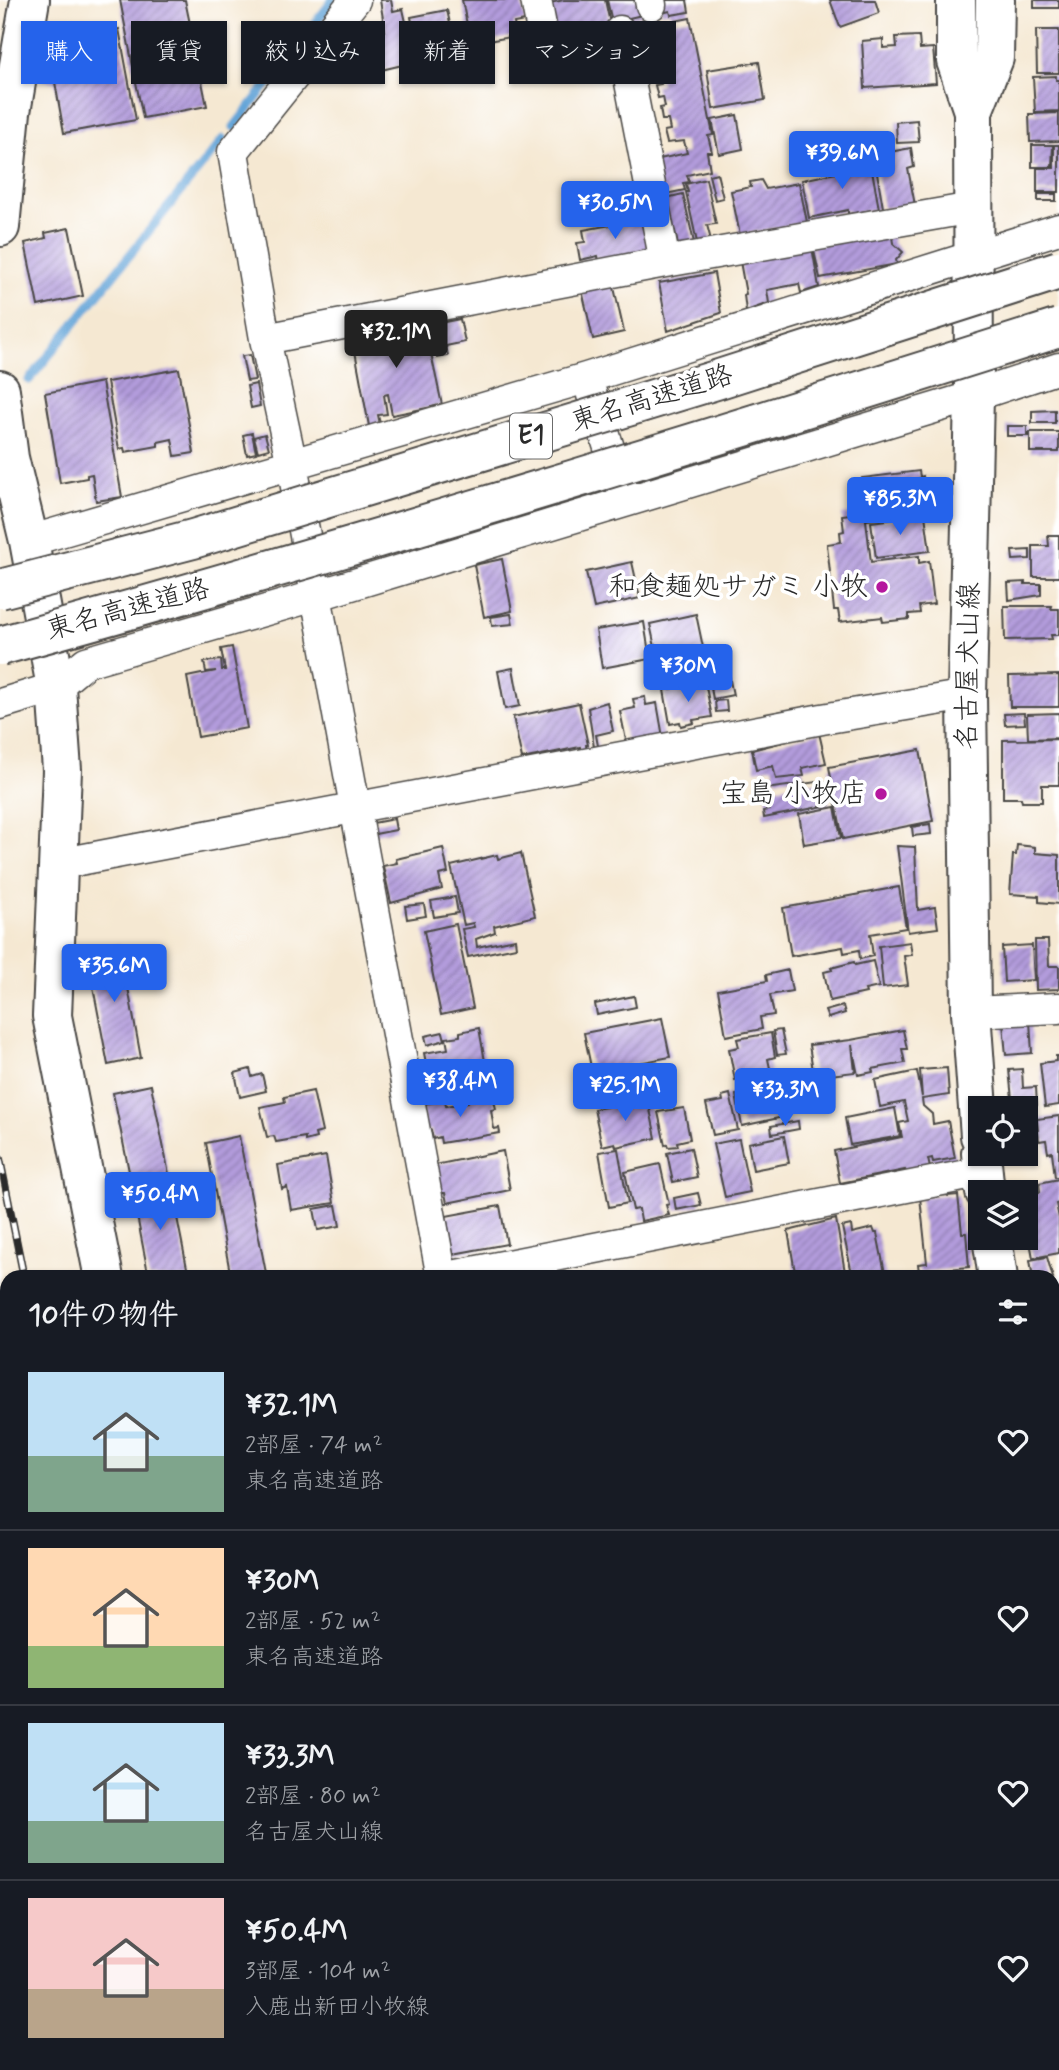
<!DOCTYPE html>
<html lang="ja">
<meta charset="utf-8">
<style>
body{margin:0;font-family:Mynerve,"Klee One",sans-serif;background:#242831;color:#f1f3f6;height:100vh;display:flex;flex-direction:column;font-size:26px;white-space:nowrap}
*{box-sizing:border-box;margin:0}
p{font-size:23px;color:#9ea1a6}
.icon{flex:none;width:38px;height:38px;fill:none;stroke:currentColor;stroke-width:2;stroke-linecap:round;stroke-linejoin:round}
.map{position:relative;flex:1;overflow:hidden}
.side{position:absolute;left:0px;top:1270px;width:1060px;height:800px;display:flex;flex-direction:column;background:#171b24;border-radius:21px 21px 0 0;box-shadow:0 2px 5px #0004}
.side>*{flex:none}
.guide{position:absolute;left:21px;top:21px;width:700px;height:63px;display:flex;gap:14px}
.tools{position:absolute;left:968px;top:1096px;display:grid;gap:14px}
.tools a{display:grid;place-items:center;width:70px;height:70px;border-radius:0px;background:#171b24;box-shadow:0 2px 5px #0004;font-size:35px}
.price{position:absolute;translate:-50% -60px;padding:0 16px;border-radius:7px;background:#2563eb;color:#fff;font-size:23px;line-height:46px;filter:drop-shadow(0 2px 4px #0008)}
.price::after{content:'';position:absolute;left:50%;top:42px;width:21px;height:16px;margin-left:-10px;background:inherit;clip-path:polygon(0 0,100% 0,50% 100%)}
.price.selected{background:#222;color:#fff}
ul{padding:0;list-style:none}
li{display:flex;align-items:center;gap:21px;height:175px;padding:0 28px}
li+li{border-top:2px solid #363941}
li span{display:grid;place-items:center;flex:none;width:196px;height:140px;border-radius:0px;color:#555}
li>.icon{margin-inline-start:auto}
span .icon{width:84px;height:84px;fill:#fffc;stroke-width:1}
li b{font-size:30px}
h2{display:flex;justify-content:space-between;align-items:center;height:84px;padding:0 28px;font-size:30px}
.tag{padding:0 24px;border-radius:0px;background:#171b24;box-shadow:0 2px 5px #0004;font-size:24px;line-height:63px}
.tag.selected{background:#2563eb;color:#fff}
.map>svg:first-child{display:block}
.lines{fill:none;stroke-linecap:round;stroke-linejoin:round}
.stream{stroke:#65a5d8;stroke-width:9}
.building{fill:url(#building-hatch)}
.street-casing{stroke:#494744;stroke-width:33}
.secondary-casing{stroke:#494744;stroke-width:42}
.street{stroke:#fff;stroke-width:30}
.secondary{stroke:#fff;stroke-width:38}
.rail-casing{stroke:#2b2b2b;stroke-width:8}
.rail{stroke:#fff;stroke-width:5;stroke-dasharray:16;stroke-linecap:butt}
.highway-bridge-casing{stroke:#494744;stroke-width:42;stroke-linecap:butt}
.highway-bridge{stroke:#fff;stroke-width:38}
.poi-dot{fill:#b5179e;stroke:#fff;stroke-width:2.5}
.labels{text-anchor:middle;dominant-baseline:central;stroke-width:7;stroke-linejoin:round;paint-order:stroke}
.shield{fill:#fff;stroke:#6b6b6b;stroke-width:2}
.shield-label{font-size:26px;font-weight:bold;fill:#2b2b2b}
.street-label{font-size:28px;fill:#2b2b2b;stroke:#fff}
.poi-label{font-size:28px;fill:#2b2b2b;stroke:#fff;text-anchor:end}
</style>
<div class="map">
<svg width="1059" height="2070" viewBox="0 0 1059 2070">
<defs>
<pattern id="building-hatch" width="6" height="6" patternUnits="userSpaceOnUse" patternTransform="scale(1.75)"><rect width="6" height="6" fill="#b29bdc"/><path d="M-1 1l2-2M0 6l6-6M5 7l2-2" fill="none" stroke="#917fb3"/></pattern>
</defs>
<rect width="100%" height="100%" fill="#fff"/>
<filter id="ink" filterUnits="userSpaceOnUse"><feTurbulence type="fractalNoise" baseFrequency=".0143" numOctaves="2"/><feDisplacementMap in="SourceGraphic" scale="14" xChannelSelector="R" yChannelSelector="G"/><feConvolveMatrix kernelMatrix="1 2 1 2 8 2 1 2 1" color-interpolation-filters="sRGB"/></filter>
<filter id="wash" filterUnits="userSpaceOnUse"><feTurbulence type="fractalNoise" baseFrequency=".00686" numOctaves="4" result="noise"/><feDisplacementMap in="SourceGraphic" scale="28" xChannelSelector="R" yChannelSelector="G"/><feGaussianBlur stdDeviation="1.57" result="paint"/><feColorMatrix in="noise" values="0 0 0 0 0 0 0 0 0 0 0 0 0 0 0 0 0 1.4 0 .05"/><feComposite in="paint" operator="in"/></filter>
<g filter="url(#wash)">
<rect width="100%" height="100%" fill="#f5e8d2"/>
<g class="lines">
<path class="stream" d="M234,127L333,0
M29,380L223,139"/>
</g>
<g id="blocks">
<path class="building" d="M120,0H185L207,106L143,118Z
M380,0H391L393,11L403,9L415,62L373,72L365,36L385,31Z
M462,0H521L525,21L514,23L516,36L471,44Z
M564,0H605L611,28L593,32L594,36L563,43V38L552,40L545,4Z
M607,0H639L642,15L625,19L613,26Z
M659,0H687L689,12L671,15L670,11L662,13Z
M830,0H875L879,13L840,27Z
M1034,0H1059V8H1034Z
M447,10L456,51L419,58L411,17Z
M690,18L713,135L708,136L712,152H707L710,170L687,175L689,182L683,183L685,190L661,195L655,160L687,153L684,141L667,143L664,131L670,130L668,120H662L660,108L665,107L663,97L658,98L655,85L661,84L659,74L653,75L651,63L637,66L635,56L655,50L635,54L630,30Z
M119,29L136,120L64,133L55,82L41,80L48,45L62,48L74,46L73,40L102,34L103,40L108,39L106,32Z
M1036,30H1059V73H1037Z
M611,36L617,69L596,73L590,40Z
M919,36L920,49L933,48L936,83L865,88L862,41L883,39V48L897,47L896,37Z
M364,41L370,71L337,77L332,53L343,50L342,46Z
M759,62L765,100L713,109L707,70Z
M1056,76V80H1059V111L1035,112L1033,77Z
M1059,113V141L1030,142L1029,114Z
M737,115L743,149L719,154L712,120Z
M917,120L919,142L897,143L896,122Z
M1032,145H1053L1052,167H1032Z
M1054,145H1059V192H1037V168H1054Z
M911,148L914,167L908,169L915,205L883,208L874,155Z
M870,159L879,209L848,214V210L809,218L802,180L841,172L839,165Z
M717,173L723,198L715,200L709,175Z
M706,179L716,224L707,225L712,244L698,247L686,192H688L686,184Z
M761,180L766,189L799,183L807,222L740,235L731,191L751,187L750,182Z
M683,194L695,247L679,250L675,231L669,232L662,199Z
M1038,194H1056V201H1038Z
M644,219L650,249L640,251L641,253L599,261L598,256L580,260L577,243L585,242L583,230Z
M69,228L83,296L38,306L25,243L46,238L45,233Z
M891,231L893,243L903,252L896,260L897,264L820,278L813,246Z
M811,242L819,287L801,293L799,284L767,290L769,303L746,311L744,295L746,294L739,256Z
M714,273L721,313L668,331L659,283Z
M613,283L624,332L593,339L582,290Z
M460,319L465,342L446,346L448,356L437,358L430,325Z
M424,321L442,405L392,415L388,394L384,395L387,414L378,415L380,424L369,426L352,335Z
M250,355L255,380L247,381L242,356Z
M179,369L194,453L175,456L172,439L158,442V446L125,452L124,448L119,449L107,382Z
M102,382L122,497L96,501L92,474L87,475V478L60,483L45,393Z
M256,384L260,406L251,408L247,386Z
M1055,410V423H1032V411Z
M1007,426H1027V436H1007Z
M1030,432H1059V452H1030Z
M252,433L256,453L247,455L243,435Z
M265,434L269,449L258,452L254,437Z
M919,471L920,477L923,476L927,507L923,508V513L868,520L862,478Z
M865,512L871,562L919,556V563L929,561L934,604L919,606L920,613L909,614V619L883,622L882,617L840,622L838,610H834L827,544L841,542L840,532L844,531L842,515Z
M925,515L930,551L876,558L871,522Z
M1048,535H1059V577H1033V546H1049Z
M1030,550V559L1013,560L1012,551Z
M502,559L512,611L484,617L474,565Z
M632,562L640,598L594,608L586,572Z
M1025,582V584H1041V595L1009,600L1008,583Z
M1004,606H1052L1051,609H1059V635H1051L1052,639L1005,640Z
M511,614L513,624L492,626L491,617Z
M696,614L704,652L658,661L650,624Z
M644,622L650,659L602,668L596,630Z
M232,647L247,728L198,737L187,677L216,671L206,672L204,662L221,660L222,670H225L221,649Z
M726,661L733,695L713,699L707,665Z
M513,668L520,706L505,709L498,671Z
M1059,675V707H1010L1009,676Z
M705,682L712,717L693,720L694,723L681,726L680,722L670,724L664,690Z
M645,697L646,705L657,703L663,737L627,745L620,711L635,708L633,699Z
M726,700L727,711L716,712L715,701Z
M607,702L613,731L596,735L598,746L594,747L588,708Z
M579,703L588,745H586L587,752L581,753L580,747L522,759L513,717Z
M1024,713L1025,724L1005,725L1004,714Z
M1059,713V738L1028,739L1027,714Z
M819,733L826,763L802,768L804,776L776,779L773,766L756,770L752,750Z
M1059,739V785H1042V802H1022L1021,798H1003V740Z
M920,750L933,821L843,839L829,767Z
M824,781L829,805L764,818L763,811L769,810L765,789Z
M835,807L841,838L804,844L799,814Z
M394,819L396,830L375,834L373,823Z
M930,824L931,834L913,836L912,827Z
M1017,845L1035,847V853L1059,855V904L1039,902V896L1010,894L1013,855H1016Z
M897,846L915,847L918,910L935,907L938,928L908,932Z
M443,848L448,873L439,875L442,889L391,903L383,866L397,863L396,859Z
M521,853L535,916L494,926L495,932L476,939L477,947L515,939L516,947L468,957L462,929L474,927L473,923L464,925L451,866L497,855L498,859Z
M899,887L906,928L870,934L873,956L860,959L859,950L844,953L843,947L791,956L783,908Z
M455,897L458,913L434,917L431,901Z
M424,904L426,916L407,919L405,906Z
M456,924L473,1008L441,1015L424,931Z
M1035,940H1048L1049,966H1059V989L1036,990Z
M910,942L912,955L904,956L908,985L883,988L879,946Z
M120,944L141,1058L108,1065L86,950Z
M1032,945L1034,980L1004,982L1002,947Z
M873,961L879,987L865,990L866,993L830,1001L824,972L832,970L831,968L854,962L855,965Z
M788,970L792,991L770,995L774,1015L760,1017L762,1029L726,1036L718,990L767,981L766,975Z
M634,996L636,1007L597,1015L595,1004Z
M843,1006L845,1013L828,1018L825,1011Z
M662,1018L670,1057L592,1072L584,1033Z
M1030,1021L1032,1053L1006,1055L1003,1023Z
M479,1028L486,1067L429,1078L424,1053L448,1049L446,1038L460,1036V1032Z
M781,1030L786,1054L777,1055L773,1031Z
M903,1030L907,1049H902L905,1063L872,1069L873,1072L858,1075L852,1045L855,1072L814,1077L809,1045L851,1040Z
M443,1032L445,1040L427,1045L425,1036Z
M771,1033L775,1057L768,1059L771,1073L735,1080L729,1049L739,1047L737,1039Z
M1056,1056H1059V1105L1045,1107L1040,1063L1056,1061Z
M647,1067L650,1081L625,1086L623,1072Z
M947,1068L949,1095L922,1099L923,1106L932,1114L933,1124L948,1121L955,1158L933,1162L932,1158L928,1159L930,1168L906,1173L905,1170L840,1183L834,1151L902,1137L899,1123L908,1121L904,1102L880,1107L875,1080L917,1071L922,1097L920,1070Z
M250,1069L252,1077L262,1074L266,1091L240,1097L235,1073Z
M1022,1069L1023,1088L1036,1087L1037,1105L1013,1108L1009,1070Z
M788,1075L793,1102L785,1103L788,1116L742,1126L736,1095L768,1088L766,1080Z
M828,1083L832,1100L818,1103L814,1086Z
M151,1085L170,1179L132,1186L113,1093Z
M313,1091L322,1132L315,1134L316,1138L305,1141V1137L276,1142L274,1136L267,1137L260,1107L285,1102L284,1097Z
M489,1093V1096H493L496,1109L491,1110L494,1129L499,1128L500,1133L441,1143L440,1137L433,1139L431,1130L425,1131L421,1104L445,1101L446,1106L468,1102L467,1097Z
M730,1094L738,1130L713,1135L706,1104L723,1101L722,1096Z
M619,1100L620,1106L648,1100L656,1138L616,1147L615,1143L602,1146L594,1109L607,1107L606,1103Z
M684,1108L690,1139L677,1142L678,1146L668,1147L667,1144L665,1145L658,1112Z
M895,1108L900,1136L850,1145L845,1118Z
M1059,1116V1177H1055L1052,1152L1048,1153L1046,1140L1039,1141L1037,1119Z
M798,1121L799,1129L772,1134L771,1126Z
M239,1136L267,1278H231L206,1143Z
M784,1136L789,1163L753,1170L748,1143Z
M739,1139L750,1192L725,1197L713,1144Z
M691,1148L697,1177L673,1182L667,1153Z
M618,1149L628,1203L609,1207L599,1152Z
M503,1151L510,1190L447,1203L445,1193H440L435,1165Z
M326,1156L334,1203L291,1210L287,1187L282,1189L278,1165Z
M660,1164L669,1204L666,1205L669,1215L641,1221L639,1209L633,1210L625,1172Z
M1059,1179V1203L1056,1204L1059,1218V1253L1033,1258L1026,1220V1195L1040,1192L1039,1183Z
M170,1182L189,1278H149L132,1190Z
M698,1193L701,1205L676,1210L674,1198Z
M947,1195L948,1196L958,1195L962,1233H966L969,1267L919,1272L918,1264L927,1263L920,1197Z
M336,1205L340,1226L318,1230L314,1209Z
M500,1206L507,1244L453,1254L446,1216Z
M836,1219L846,1278H796L788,1231Z
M851,1225L852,1233L873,1228L875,1233H877L886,1278H853L842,1227Z
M1047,1257L1053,1278H1033L1030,1260Z
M7,1529V1571L0,1573V1530Z
M7,1589V1626L0,1628V1590Z
M7,1802V1842L0,1843V1803Z
M1059,1856V1925L1054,1926V1857Z
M7,1879V1916L0,1899V1890L3,1886L1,1882Z
M7,1934V1978L0,1981V1937Z
M7,2042V2063H32L24,2067L25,2070H0V2055L2,2054L0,2045Z
M1059,2042V2070H1026L1025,2063H1054V2043Z
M58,2063H101L103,2070H61Z
M352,2063H405L406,2070H353Z
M677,2063H717L719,2070H679Z
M723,2063H773V2067H723Z"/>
</g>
</g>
<g filter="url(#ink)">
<use href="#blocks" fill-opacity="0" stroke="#494744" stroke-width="2"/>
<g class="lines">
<g class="street-casing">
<path id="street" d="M355,0L233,152L265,339L292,465L442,1278
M536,0L543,36
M650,0L651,5
M620,31L665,262
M265,339L665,262L972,208
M592,395L622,488
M29,541L586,378L1059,229
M0,704L56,687L86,662L315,596L974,396L1059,368
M58,864L822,719L967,695
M971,1012L1059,1008
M442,1278L983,1172
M0,1361L7,1360
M524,2063L525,2070
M830,2070V2063"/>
</g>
<g class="secondary-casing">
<path id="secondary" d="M956,0V61L973,111L974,396L967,695L971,1012L980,1136
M973,111L994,58L995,0
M0,227L11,112L30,0
M0,390L9,458L29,541L56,687L62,770L52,1016L104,1278
M981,1153L985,1192
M992,1237L998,1278
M1054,1580L1059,1605
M1054,1658L1059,1656
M0,2015L7,2012
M253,2063L254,2070"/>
</g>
<use href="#street" class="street"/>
<use href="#secondary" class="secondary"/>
<g class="rail-casing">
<path id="rail" d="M0,1159L24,1278
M192,2063L194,2070"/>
</g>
<use href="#rail" class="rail"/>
<g class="highway-bridge-casing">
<path id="highway-bridge" d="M0,589L193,539L716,380L1059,270
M0,646C356,548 708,440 1059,328"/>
</g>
<use href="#highway-bridge" class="highway-bridge"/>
</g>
</g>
<g class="poi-dot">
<circle cx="882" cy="587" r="7"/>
<circle cx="881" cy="794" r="7"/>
</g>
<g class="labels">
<rect class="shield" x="510" y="413.5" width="42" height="45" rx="5"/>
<g class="shield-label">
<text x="531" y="436">E1</text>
</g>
<g class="street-label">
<text transform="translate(652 399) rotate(-17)">東名高速道路</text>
<text transform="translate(128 610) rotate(-15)">東名高速道路</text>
<text transform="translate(969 666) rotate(-89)">名古屋犬山線</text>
</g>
<g class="poi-label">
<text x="868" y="587">和食麺処サガミ 小牧</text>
<text x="867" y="794">宝島 小牧店</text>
</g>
</g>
</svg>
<div class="tools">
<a><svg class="icon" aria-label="locate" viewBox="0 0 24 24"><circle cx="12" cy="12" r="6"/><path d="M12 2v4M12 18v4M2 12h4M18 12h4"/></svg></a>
<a><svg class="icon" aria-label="layers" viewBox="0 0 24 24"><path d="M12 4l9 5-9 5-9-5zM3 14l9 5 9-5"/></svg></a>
</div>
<b class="price" style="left:842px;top:191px">¥39.6M</b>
<b class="price" style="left:615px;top:241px">¥30.5M</b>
<b class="price selected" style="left:396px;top:370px">¥32.1M</b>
<b class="price" style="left:900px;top:537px">¥85.3M</b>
<b class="price" style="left:688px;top:704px">¥30M</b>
<b class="price" style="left:114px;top:1004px">¥35.6M</b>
<b class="price" style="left:460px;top:1119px">¥38.4M</b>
<b class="price" style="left:625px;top:1123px">¥25.1M</b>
<b class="price" style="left:785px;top:1128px">¥33.3M</b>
<b class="price" style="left:160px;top:1232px">¥50.4M</b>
<div class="guide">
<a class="tag selected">購入</a>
<a class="tag">賃貸</a>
<a class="tag">絞り込み</a>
<a class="tag">新着</a>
<a class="tag">マンション</a>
</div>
<section class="side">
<h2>10件の物件<svg class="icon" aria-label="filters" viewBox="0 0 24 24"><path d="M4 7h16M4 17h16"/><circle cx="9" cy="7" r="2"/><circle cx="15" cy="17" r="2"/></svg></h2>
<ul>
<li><span style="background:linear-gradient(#bfe0f5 60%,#7fa58c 0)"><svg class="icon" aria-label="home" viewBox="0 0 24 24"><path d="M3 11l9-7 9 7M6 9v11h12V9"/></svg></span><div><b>¥32.1M</b><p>2部屋 · 74 m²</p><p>東名高速道路</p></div><svg class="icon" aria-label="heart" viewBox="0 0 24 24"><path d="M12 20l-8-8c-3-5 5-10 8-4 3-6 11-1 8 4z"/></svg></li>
<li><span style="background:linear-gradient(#ffd9b3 70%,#8fb573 0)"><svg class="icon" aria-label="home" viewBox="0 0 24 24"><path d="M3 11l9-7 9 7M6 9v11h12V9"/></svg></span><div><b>¥30M</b><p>2部屋 · 52 m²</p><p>東名高速道路</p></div><svg class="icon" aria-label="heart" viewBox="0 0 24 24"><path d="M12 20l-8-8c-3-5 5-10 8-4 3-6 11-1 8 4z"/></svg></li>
<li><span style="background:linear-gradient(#bfe0f5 70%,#7fa58c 0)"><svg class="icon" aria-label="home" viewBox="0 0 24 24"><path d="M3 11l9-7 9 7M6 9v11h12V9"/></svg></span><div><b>¥33.3M</b><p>2部屋 · 80 m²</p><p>名古屋犬山線</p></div><svg class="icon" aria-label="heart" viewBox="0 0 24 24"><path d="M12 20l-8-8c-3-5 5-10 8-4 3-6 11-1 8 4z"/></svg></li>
<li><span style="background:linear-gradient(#f6c9c9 65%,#b9a48a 0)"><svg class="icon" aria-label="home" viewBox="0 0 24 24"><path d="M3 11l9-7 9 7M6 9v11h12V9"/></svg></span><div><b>¥50.4M</b><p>3部屋 · 104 m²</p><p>入鹿出新田小牧線</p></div><svg class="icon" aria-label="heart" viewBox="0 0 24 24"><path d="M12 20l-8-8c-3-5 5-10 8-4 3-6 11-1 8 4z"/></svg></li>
</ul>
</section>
</div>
